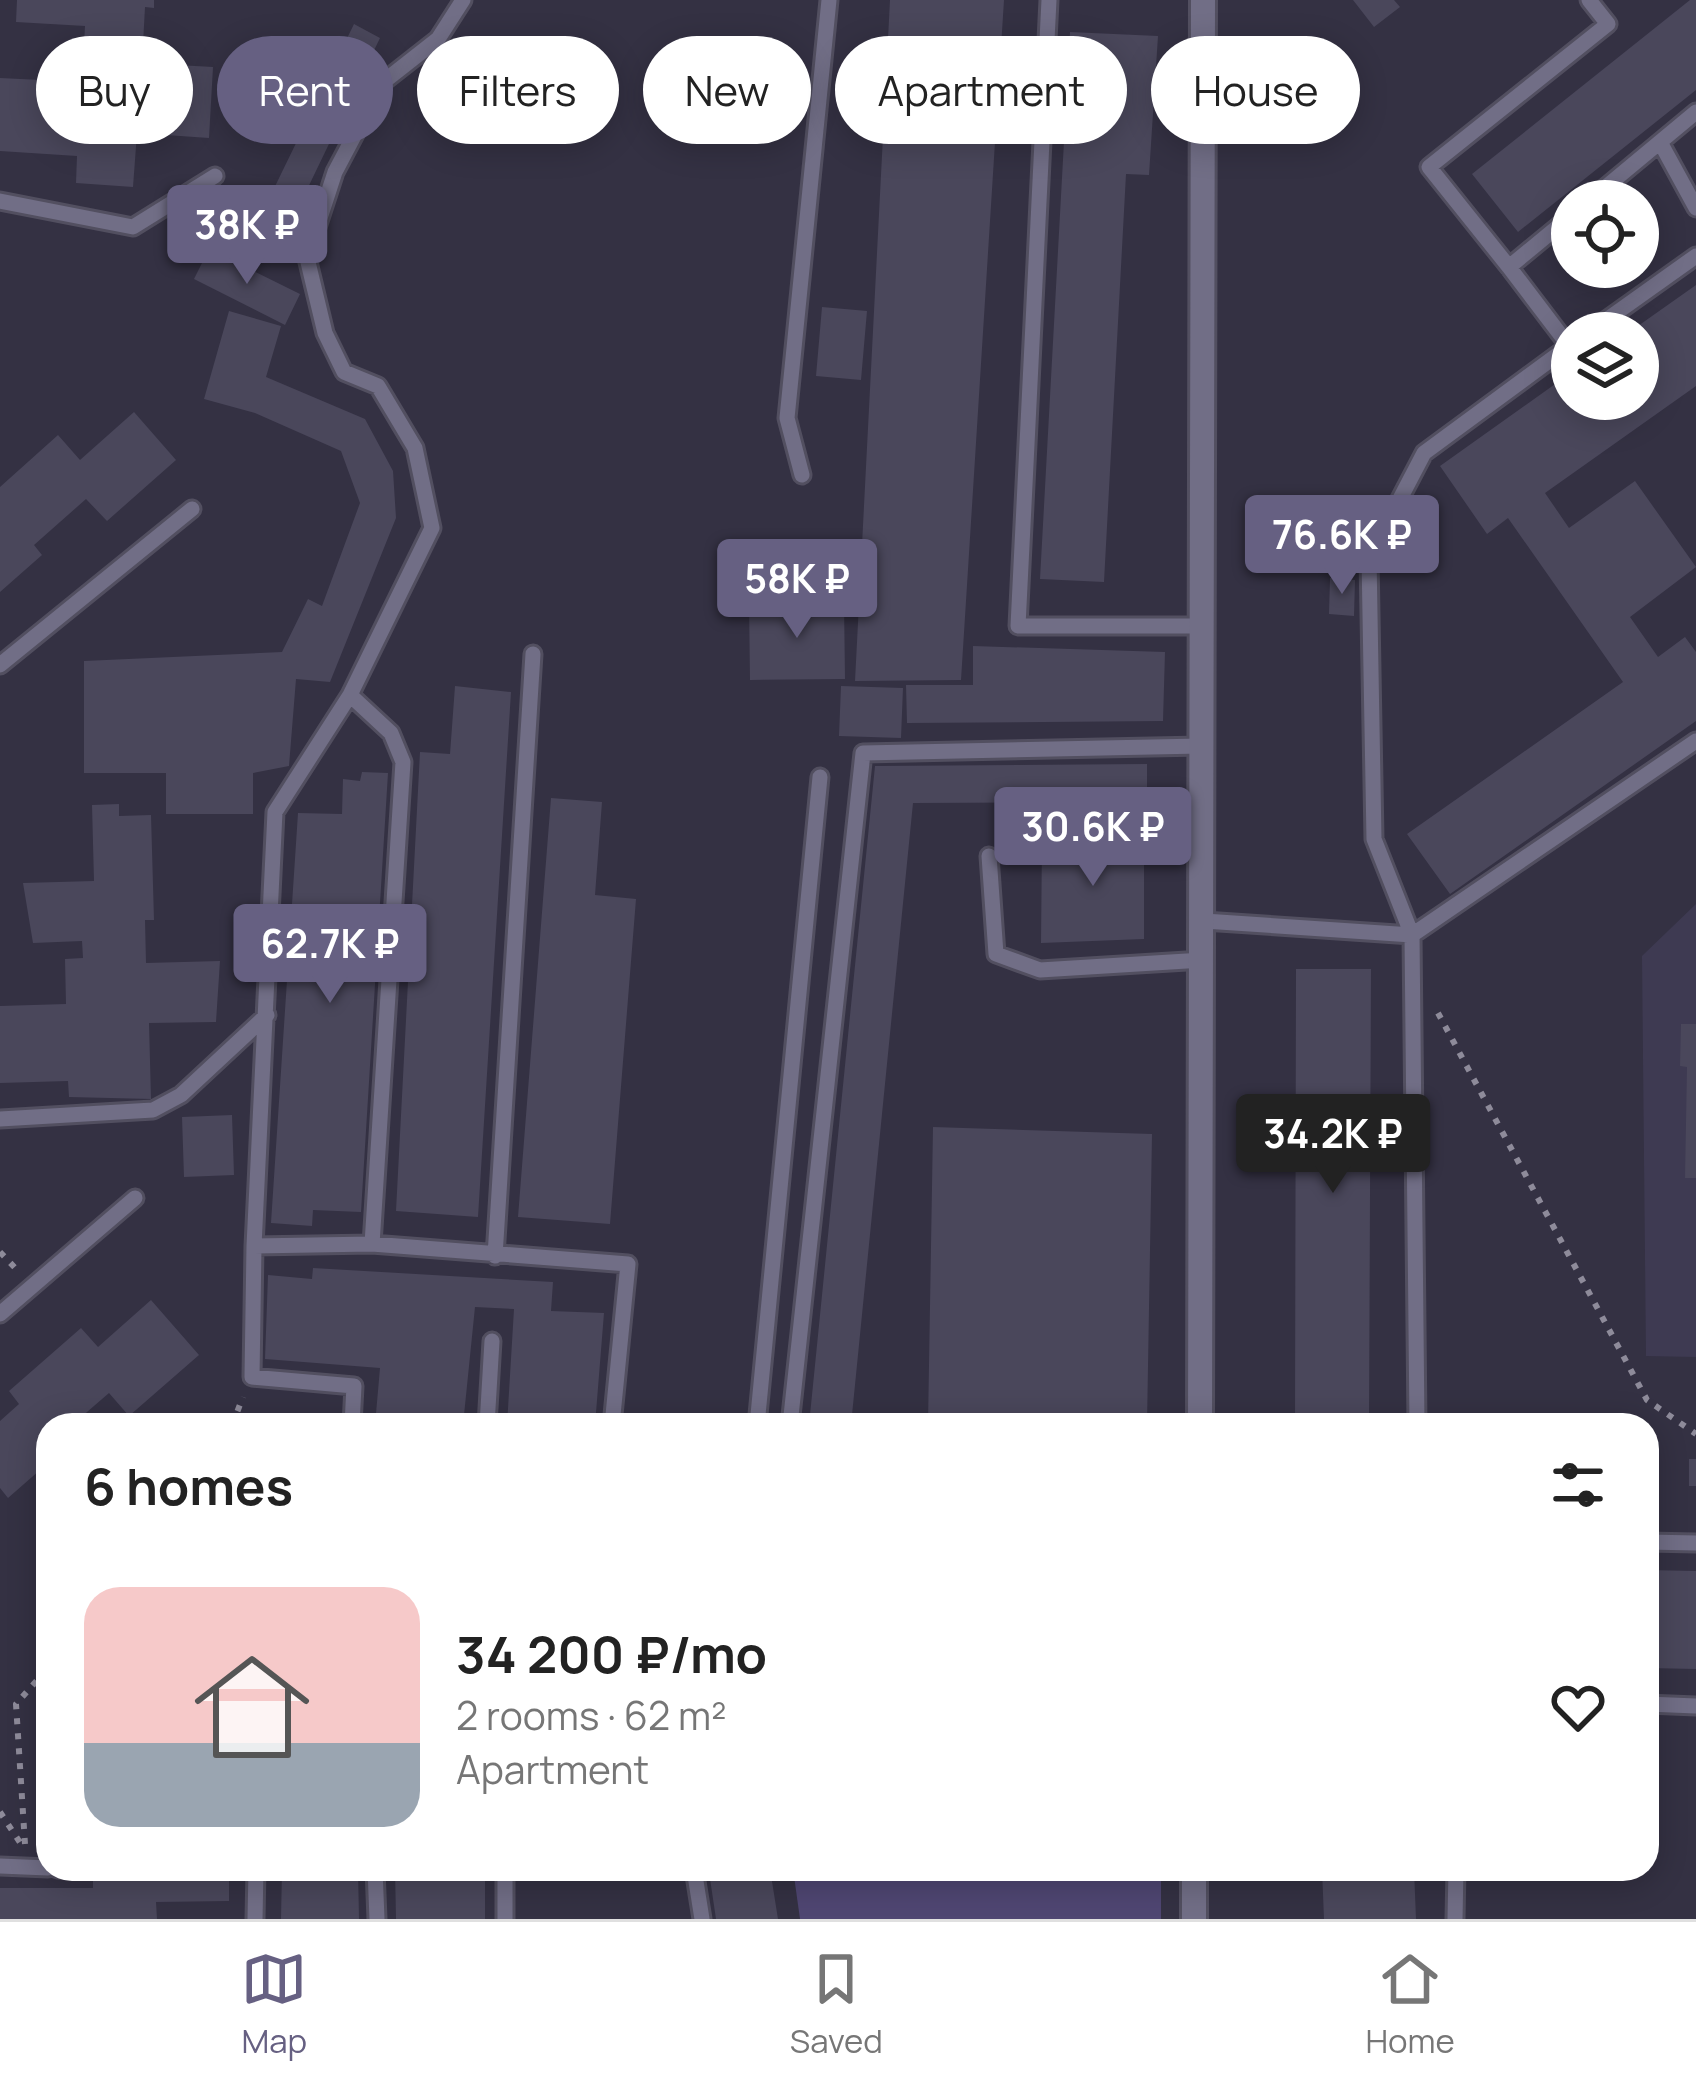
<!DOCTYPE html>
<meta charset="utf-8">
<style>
body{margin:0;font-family:Manrope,sans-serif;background:#f6f6f6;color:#222;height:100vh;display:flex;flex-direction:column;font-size:45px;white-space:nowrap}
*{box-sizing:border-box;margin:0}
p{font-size:39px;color:#767676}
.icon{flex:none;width:66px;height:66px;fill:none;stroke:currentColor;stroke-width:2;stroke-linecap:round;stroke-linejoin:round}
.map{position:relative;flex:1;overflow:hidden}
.sheet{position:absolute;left:36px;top:1413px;width:1623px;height:468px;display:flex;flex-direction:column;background:#fff;border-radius:36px;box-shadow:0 6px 30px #0003}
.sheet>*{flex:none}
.banner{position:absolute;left:36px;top:36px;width:1626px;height:108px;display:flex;gap:24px}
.fabs{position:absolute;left:1551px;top:180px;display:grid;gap:24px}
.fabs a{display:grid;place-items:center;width:108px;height:108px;border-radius:50%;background:#fff;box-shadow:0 6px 30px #0003;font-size:60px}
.price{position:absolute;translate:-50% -102px;padding:0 27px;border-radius:12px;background:#666082;color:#fff;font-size:39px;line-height:78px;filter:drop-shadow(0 3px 6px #0008)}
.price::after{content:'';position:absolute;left:50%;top:72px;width:36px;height:27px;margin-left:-18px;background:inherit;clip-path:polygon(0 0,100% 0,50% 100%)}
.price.on{background:#222;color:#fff}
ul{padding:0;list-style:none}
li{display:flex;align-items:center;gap:36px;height:300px;padding:0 48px}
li+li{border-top:3px solid #e0e0e0}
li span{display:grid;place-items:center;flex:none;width:336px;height:240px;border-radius:36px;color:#555}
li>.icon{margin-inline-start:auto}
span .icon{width:144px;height:144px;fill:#fffc;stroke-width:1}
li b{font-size:51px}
h2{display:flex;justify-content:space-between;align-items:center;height:144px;padding:0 48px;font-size:51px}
.tag{padding:0 42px;border-radius:54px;background:#fff;box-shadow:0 6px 30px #0003;font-size:42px;line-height:108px}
.tag.on{background:#666082;color:#fff}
.menu{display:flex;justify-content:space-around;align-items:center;height:168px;border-top:3px solid #e0e0e0;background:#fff;font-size:33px;color:#767676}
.menu a{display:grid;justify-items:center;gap:6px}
.menu .on{color:#666082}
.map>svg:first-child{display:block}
.built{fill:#3e3a52}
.green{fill:#4f4672}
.building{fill:#4a475b}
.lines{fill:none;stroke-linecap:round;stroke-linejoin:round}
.service-casing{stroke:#524f60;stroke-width:21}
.minor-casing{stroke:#524f60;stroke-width:30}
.path{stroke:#8e8b9a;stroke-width:6;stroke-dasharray:6 9;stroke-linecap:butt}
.service{stroke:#716e86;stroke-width:15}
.minor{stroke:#716e86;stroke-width:24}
</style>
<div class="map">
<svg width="1696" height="1919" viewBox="0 0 1696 1919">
<rect width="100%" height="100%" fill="#343143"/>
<path class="built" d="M1696,904V1357L1646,1356L1642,956Z"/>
<path class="green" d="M793,1869H1161V1919H800Z"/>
<path class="building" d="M17,0H154V8L145,7L142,63L213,67L209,138L137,133L133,187L76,183L77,156L0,151V78L82,82L85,26L16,22Z
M890,0H1004L961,680L855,681Z
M1353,0H1394L1400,7L1374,27Z
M1690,0H1696V90L1518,232L1472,174Z
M354,24L380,38L275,256L247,244Z
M1070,32L1158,36L1149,175L1126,174L1104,582L1040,579Z
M209,249L300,294L285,325L194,279Z
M1696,285V386L1545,493L1569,528L1635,481L1696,567L1630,617L1658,657L1685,637L1696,652V721L1450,894L1407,834L1623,682L1508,518L1487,534L1440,466L1572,372V399H1638V333H1628Z
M822,307L867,311L861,380L816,376Z
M229,311L281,326L266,377L365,419L393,471L396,518L330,682L296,679L289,766L253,773V814H166V773H84V661L282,652L308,599L322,606L360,503L341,451L255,413L204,399Z
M134,412L176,460L107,521L86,499L34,545L42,555L0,592V487L58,435L80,460Z
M1330,578L1355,580L1354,616L1329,614Z
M749,602H844L845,679L750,680Z
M973,646L1165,652L1163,721L907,723L906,685H973Z
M455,686L511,692L478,1217L396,1211L420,752L450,754Z
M841,686L903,688L901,738L839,736Z
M1147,764V802L913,803L851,1425H809L875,766Z
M362,772L388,773L361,1212L313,1210L312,1226L271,1223L298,813L342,814L343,779L360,781Z
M551,798L602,802L595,895L636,899L610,1224L518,1217Z
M119,804V816L151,815L154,920H145L146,963L220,961L216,1022L149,1023L151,1099L69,1097L68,1081L0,1083V1006L66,1004L65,959L83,958L82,941L33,943L23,883L94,881L92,805Z
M1144,835V939L1041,943L1042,839Z
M1296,969H1371L1369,1425H1295Z
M1681,1024H1696V1178H1685L1687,1067L1680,1066Z
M232,1115L234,1175L184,1177L182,1117Z
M933,1127L1152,1134L1147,1425H928Z
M313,1268L553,1282L551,1311L604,1313L595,1425H507L514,1309L475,1307L463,1425H375L380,1368L265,1359L268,1275L312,1279Z
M151,1300L199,1355L129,1416L109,1393L72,1425H48V1463L8,1498L0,1488V1421L19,1404L9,1391L81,1328L98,1347Z
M1689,1459H1696V1486H1689Z
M1647,1570L1696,1571V1669L1647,1668Z
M38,1768H48V1827H39Z
M93,1869H229V1901L156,1902L157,1919H0V1888H93Z
M282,1869H358L359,1919H281Z
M395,1869H485V1919H396Z
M731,1869H770L778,1919H716L709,1872Z
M1322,1869H1414L1416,1919H1324Z"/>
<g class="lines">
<g class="service-casing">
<path id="service" d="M463,0L438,39L382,83L335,172L307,258L325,333L344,372L378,386L415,448L432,528L350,695L391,733L403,762L372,1244L628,1264L612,1425
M1049,0L1018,626H1200
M1660,142L1696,208
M0,201L133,227L215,176
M1589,201L1696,112
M1572,215L1509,267L1429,167L1608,24L1589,0
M1509,267L1569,346
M1588,333L1696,256
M1572,344L1424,453L1369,558L1374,839L1412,935L1696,741
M802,475L787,418L829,0
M0,665L192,509
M350,695L275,812L254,1246L372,1244
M989,856L996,954L1040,970L1203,960
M1204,921L1412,935L1417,1425
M0,1119L153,1110L181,1095L267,1015
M254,1246L252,1377L354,1386L352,1425
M495,1256L533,654
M0,1314L135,1198
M487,1425L492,1341
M757,1425L820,777
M790,1425L863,753L1201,746
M1647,1542L1696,1543
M1647,1704L1696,1706
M0,1866L48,1868
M57,1869L75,1870
M375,1869L377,1919
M505,1869V1919
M694,1869L702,1919
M255,1919L256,1869
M1455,1919L1456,1869"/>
</g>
<g class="minor-casing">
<path id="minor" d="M1200,1425L1203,0
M1194,1919V1869"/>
</g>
<path class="path" d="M1438,1013L1647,1400L1696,1434
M0,1252L18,1271
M232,1425L243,1397
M0,1812L21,1844
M25,1844L16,1704L48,1668"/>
<use href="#service" class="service"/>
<use href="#minor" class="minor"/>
</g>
</svg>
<div class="fabs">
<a><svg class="icon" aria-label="locate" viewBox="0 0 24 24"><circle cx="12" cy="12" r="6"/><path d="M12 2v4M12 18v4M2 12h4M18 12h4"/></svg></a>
<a><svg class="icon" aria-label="layers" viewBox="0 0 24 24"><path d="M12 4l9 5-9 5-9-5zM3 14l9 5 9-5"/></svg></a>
</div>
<b class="price" style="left:247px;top:287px">38K ₽</b>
<b class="price" style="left:1342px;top:597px">76.6K ₽</b>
<b class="price" style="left:797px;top:641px">58K ₽</b>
<b class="price" style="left:1093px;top:889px">30.6K ₽</b>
<b class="price" style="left:330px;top:1006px">62.7K ₽</b>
<b class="price on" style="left:1333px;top:1196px">34.2K ₽</b>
<div class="banner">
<a class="tag">Buy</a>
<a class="tag on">Rent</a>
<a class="tag">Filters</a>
<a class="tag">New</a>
<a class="tag">Apartment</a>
<a class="tag">House</a>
</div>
<section class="sheet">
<h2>6 homes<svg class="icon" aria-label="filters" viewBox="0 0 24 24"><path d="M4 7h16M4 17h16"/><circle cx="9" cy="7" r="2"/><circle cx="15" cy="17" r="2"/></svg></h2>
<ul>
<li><span style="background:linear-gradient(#f6c9c9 65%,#9aa5b1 0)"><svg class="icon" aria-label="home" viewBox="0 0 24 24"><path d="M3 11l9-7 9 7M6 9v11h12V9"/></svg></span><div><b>34 200 ₽/mo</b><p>2 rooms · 62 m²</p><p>Apartment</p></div><svg class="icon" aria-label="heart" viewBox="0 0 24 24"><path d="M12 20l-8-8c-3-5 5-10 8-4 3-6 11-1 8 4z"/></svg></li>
</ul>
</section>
</div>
<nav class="menu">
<a class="on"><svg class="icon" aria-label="map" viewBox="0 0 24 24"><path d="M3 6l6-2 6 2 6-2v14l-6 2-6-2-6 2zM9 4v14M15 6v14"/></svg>Map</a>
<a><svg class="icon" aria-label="saved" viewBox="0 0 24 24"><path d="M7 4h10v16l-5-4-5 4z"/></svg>Saved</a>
<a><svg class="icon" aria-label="home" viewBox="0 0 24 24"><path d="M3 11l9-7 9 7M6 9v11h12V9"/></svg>Home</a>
</nav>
